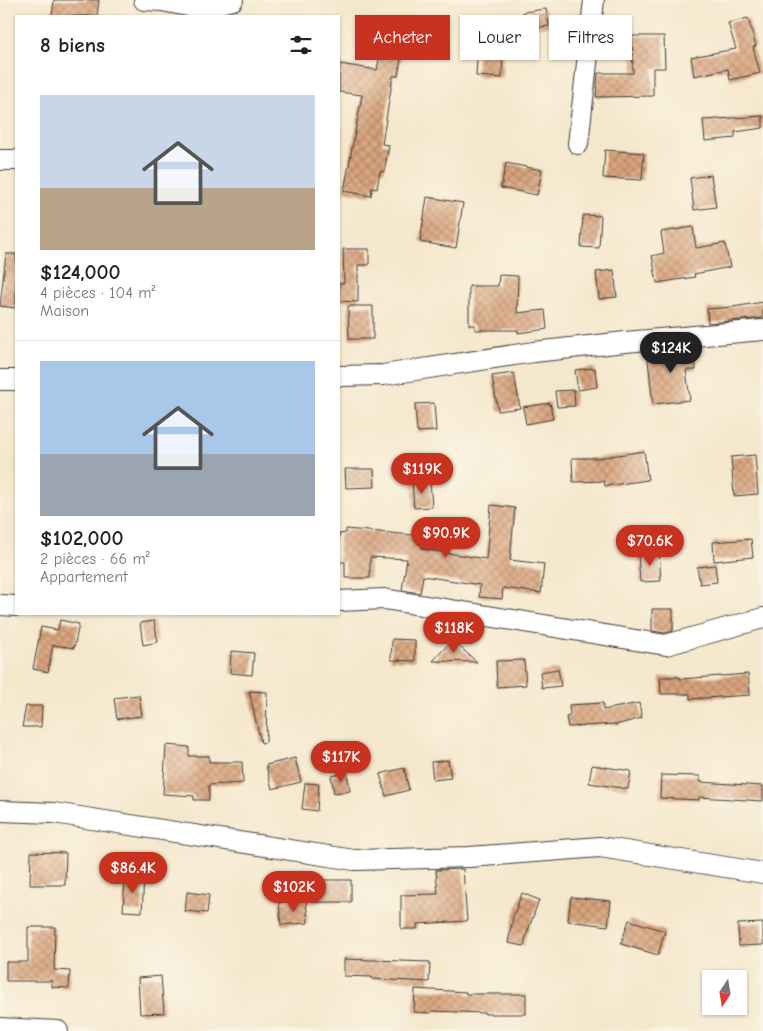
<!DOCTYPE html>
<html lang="fr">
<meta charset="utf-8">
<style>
body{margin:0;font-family:"Comic Neue",sans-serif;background:#f6f6f6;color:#222;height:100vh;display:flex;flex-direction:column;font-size:19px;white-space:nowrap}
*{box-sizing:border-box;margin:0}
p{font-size:16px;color:#767676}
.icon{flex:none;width:28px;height:28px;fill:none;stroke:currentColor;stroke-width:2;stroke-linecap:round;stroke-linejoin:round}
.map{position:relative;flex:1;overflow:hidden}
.sheet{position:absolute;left:15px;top:15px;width:325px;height:600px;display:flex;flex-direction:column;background:#fff;border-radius:0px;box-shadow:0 1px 4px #0004}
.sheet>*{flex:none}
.guide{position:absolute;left:355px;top:15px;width:332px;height:45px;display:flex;gap:10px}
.needle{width:32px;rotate:192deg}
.fabs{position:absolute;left:702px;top:970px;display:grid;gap:10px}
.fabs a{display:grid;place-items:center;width:45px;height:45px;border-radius:0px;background:#fff;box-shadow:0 1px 4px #0004;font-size:25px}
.price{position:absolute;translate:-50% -42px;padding:0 11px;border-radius:18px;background:#c8321e;color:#fff;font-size:16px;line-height:32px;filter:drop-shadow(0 1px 2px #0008)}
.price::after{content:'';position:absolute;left:50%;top:30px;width:15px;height:11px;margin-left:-8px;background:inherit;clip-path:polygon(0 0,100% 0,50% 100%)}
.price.on{background:#222;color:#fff}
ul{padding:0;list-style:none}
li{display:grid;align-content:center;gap:10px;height:265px;padding:0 25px}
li+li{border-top:1px solid #e0e0e0}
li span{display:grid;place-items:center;height:155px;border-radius:0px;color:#555}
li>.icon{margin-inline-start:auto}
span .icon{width:90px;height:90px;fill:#fffc;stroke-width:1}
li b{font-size:21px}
h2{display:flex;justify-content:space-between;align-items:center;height:60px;padding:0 25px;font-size:21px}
.tag{padding:0 18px;border-radius:0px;background:#fff;box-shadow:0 1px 4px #0004;font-size:18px;line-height:45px}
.tag.on{background:#c8321e;color:#fff}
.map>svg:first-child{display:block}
.building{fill:url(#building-cross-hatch)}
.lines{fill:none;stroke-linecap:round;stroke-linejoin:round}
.street-casing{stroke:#3c3a36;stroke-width:22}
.street{stroke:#fff;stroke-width:20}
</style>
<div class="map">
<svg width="763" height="1031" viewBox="0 0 763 1031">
<defs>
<pattern id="building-cross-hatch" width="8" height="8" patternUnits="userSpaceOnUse" patternTransform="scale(1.25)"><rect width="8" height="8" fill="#daa47d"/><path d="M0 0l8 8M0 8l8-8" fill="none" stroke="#b08566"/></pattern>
</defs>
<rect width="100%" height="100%" fill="#fcf5e5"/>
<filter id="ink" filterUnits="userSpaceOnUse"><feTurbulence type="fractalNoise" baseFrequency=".02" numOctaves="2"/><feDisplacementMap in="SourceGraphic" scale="10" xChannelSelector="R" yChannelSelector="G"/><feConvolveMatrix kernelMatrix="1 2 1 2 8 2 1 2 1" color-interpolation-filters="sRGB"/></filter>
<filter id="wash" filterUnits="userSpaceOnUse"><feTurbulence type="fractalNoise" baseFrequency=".0096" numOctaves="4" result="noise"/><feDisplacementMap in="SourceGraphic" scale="20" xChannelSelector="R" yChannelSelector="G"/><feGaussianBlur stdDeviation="1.12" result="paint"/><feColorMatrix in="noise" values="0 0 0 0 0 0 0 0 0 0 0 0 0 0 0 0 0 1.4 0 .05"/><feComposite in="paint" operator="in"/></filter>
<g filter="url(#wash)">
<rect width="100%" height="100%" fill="#f4e7cc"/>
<g id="blocks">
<path class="building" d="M54,0H99L97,16H52Z
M546,9L549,26L526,29L523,12Z
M748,18L756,46L753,47L760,73L730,80L728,69L694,76L691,57L736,49L728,23Z
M632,36H664L665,68H653V96L596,97L598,73H633Z
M383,38L404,42L398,76H393L382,144L389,145L384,172L380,171L377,189L372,188L371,196L344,191L362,95L339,92V75L340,64L377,70Z
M478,43L503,44L502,78L476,76Z
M763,116V128L735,132V138L705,141L703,120Z
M605,150L644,153L642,180L603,178Z
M506,163L542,170L537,195L501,188Z
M711,175L716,207L694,210L690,178Z
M427,197L463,203L456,248L420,242Z
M583,215L601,216L599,248L581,247Z
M693,227L696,248L725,243L730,267L694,274L695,277L657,283L652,256L664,253L661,232Z
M343,249H369V265H358V302L339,301V283H344Z
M6,254H16V308L0,306Z
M614,270L617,297L599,299L596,272Z
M499,275L518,276L517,313L545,310L547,329L518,333V330H475V325H469V286H498Z
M763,302V318L708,323L707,309L733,307Z
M348,306H373V339H349Z
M695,348L696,370H686L690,400L653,404L647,352Z
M595,368L597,387L578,390L575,370Z
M514,373L520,408L498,411L492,376Z
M574,390L575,406L557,407L555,391Z
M434,403L436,431L417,432L415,404Z
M550,403L553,419L526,424L523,407Z
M644,451L648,480L605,486L604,481L573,482L572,458H598Z
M755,455L758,494L734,496L731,457Z
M345,469H374L375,487L346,488Z
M430,481L432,507L414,508L412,482Z
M491,505L515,508L510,560L544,564L541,593L503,588L502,599L479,597L480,585L423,576L420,593L402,590L407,559L370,557V578H345V562H339V534L346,533V529L424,536L422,549L486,559Z
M751,539L753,557L714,561L713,542Z
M659,552L661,581L640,582L638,554Z
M715,565L717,582L700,584L697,567Z
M652,609H673V631L665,633L652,631Z
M60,620L79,624L74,648L53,645L48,672L33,669L41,627L58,630Z
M154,621L158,642L143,645L140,623Z
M392,639L415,640V661L391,660Z
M452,640L477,662L433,661Z
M231,651L254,653L252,675L230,673Z
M524,660L526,685L497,687L496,661Z
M558,669L561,686L542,688L540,672Z
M748,674L750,695L690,699V694H661L660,677H680V679Z
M249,691L267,692L266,742L261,743Z
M139,695L142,716L117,719L114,698Z
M603,703V710L639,703L642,718L615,725V724L568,727L566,717L570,716L569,705Z
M26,706H42L41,727H22Z
M166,745L189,747V756H209V762H242L243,783L209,785V800H194V796L163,794Z
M295,758L301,782L272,789L266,765Z
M448,760L451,778L433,780L431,762Z
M592,765L631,771L628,789L589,783Z
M404,768L409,790L386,796L380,774Z
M347,773L350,791L334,793L331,776Z
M661,775L700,776V782L763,786V801L699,797V800L660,798Z
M305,783L319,784L317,811L302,809Z
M31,852L66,853L65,885H30Z
M463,869L467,921L417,924V929H401V895L438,894L436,870Z
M125,876L144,878L142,912L123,911Z
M313,880H351V902H313Z
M187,892L209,895L207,913L185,911Z
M522,893L539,900L526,936L524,946L508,943L513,917Z
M571,897L611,901L608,926L568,921Z
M306,900L308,923L281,925L279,902Z
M629,920L665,931L658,955L621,944Z
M763,923V945L739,946L738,924Z
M28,927H55L54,970L70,971L69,988L52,987V981H6V962H28Z
M344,959L430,962L429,982L372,979V977L344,976Z
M161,976L164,1013L140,1014L138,978Z
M415,989L466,992V994H526V1014H485V1013L432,1011L431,1013L414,1012Z"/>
</g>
</g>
<g filter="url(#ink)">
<use href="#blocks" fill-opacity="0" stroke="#3c3a36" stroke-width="1"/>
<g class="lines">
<g class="street-casing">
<path id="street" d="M144,0L162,1L198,8L233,0
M578,144L594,0
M0,160H16
M339,376L383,375L534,352L625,342L763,330
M0,380H16
M339,601L384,599L666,645L763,618
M0,605L16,606
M0,811L54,813L354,860L469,857L600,847L763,873
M0,1028L58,1031"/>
</g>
<use href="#street" class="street"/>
</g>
</g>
</svg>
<div class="fabs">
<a><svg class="needle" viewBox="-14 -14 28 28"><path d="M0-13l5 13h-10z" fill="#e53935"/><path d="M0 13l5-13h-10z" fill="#767676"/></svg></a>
</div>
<b class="price on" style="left:671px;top:374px">$124K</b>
<b class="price" style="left:422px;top:495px">$119K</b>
<b class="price" style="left:446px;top:559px">$90.9K</b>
<b class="price" style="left:650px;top:567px">$70.6K</b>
<b class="price" style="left:454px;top:654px">$118K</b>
<b class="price" style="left:341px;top:783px">$117K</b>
<b class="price" style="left:133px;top:894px">$86.4K</b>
<b class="price" style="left:294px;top:913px">$102K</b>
<div class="guide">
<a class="tag on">Acheter</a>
<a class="tag">Louer</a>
<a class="tag">Filtres</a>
</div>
<section class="sheet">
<h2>8 biens<svg class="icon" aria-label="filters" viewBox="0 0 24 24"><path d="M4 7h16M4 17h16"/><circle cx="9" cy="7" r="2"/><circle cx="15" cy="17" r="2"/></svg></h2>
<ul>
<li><span style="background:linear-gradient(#c9d6e8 60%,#b9a48a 0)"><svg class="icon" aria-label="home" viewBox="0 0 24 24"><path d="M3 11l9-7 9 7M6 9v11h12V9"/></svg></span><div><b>$124,000</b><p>4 pièces · 104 m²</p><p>Maison</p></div></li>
<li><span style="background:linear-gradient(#a9c7e8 60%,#9aa5b1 0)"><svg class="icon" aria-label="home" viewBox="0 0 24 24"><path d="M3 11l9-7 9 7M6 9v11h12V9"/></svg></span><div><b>$102,000</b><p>2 pièces · 66 m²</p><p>Appartement</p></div></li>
</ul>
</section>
</div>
